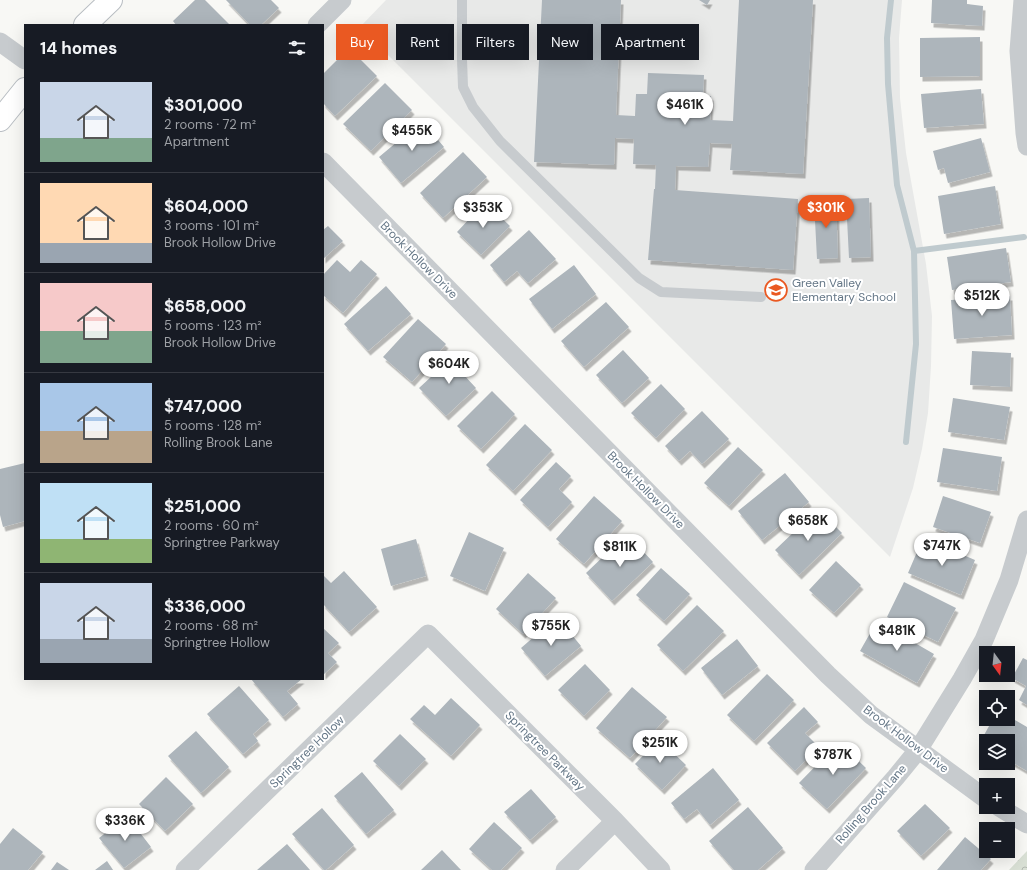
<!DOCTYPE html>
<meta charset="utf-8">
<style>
body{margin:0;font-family:"DM Sans",sans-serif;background:#242831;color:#f1f3f6;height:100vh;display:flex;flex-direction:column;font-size:15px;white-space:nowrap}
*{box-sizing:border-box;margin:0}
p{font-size:13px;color:#9ea1a6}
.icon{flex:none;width:22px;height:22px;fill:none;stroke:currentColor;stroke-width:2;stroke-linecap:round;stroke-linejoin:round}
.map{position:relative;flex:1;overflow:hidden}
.panel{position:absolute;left:24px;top:24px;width:300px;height:656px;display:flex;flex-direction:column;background:#171b24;border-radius:0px;box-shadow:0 4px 16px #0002}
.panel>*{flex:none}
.top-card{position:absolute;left:336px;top:24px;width:380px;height:36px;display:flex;gap:8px}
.needle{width:26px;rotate:165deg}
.tools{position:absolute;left:979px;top:646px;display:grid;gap:8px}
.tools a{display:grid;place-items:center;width:36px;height:36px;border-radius:0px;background:#171b24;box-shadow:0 4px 16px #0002;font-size:20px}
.price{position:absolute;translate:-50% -34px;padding:0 9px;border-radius:14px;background:#fff;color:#222;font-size:13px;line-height:26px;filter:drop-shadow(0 1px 2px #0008)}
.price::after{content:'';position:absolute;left:50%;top:24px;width:12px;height:9px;margin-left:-6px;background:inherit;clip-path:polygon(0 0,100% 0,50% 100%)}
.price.active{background:#ea5922;color:#fff}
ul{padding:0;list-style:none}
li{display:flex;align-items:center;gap:12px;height:100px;padding:0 16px}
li+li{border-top:1px solid #363941}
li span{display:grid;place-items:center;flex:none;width:112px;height:80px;border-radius:0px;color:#555}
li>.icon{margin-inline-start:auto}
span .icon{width:48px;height:48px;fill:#fffc;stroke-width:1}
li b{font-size:17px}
h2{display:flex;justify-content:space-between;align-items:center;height:48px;padding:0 16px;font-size:17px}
.chip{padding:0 14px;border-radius:0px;background:#171b24;box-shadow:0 4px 16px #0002;font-size:14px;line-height:36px}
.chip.active{background:#ea5922;color:#fff}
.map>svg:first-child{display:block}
.built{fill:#e8e9e8}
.park{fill:url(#park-crowns)}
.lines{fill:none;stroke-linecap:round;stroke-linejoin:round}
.stream{stroke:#bfcace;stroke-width:6}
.building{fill:#adb5bb;filter:url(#shadow)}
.secondary-casing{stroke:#b9bec3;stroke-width:24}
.lane{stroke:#c7cbce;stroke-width:10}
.street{stroke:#c7cbce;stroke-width:19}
.secondary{stroke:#fff;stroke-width:22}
.labels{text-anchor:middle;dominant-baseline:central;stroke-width:4;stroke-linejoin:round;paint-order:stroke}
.street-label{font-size:12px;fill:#657787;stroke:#fff}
.poi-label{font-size:12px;fill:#657787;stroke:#fff;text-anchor:start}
</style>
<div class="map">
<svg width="1027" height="870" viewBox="0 0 1027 870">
<defs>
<pattern id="park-crowns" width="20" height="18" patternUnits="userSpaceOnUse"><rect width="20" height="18" fill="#d9e0d5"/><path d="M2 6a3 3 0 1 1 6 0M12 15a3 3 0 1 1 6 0" fill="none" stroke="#b4bab2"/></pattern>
<filter id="shadow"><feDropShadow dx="2.5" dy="4.5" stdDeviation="0" flood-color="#0004"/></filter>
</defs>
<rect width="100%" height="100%" fill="#f8f8f5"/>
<path class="built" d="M386,0H902L899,38L900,98L906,153L926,264L932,316L931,366L928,413L922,449L913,488L890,557L360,27Z"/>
<path class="park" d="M1027,851V870H1009Z"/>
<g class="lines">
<path class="stream" d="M891,0L887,38L888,84L897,185L914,251L916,344L906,442
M914,251L1024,237"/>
</g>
<path class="building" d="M195,0H205L230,25H176L173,21Z
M226,0H271L279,8L261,25H250Z
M542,0H621L616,115L635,116L636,94H647L648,73L704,75L703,96H711L710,120L733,121L739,0H813L803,174L730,170L732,144L710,143L708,167L676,166L675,190L798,199L793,270L648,260L654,189H655L656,165L633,164L634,139L615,138L614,165L534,162Z
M699,0H710L707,5Z
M932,0H967V4L983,6L982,26L931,23Z
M980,37V76L920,77V38Z
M349,48L377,76L335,116L323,103V74Z
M385,83L412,110L371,151L343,124Z
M981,89L984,124L924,128L921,94Z
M422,121L444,147L401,183L379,157Z
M981,138L990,172L948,183L944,168L938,170L933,151Z
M463,152L487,177L443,218L420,193Z
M995,186L1001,224L944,234L938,196Z
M869,198L871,257L849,258L846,199Z
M836,200L838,258L817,259L814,201Z
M485,202L510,226L481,255L457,232Z
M328,226L343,241L323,259V230Z
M529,230L556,259L528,283L517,271L504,282L490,265Z
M1006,248L1011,282L952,290L947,257Z
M337,260L350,272L361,260L377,274L343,313L323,295V275Z
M574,265L596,294L552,329L529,299Z
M386,286L411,314L368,351L344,324Z
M1010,296L1012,335L954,339L951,300Z
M606,302L629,327L584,367L561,341Z
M418,319L446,344L412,382L383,357Z
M623,350L649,378L622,403L596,375Z
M972,351L1011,353L1010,387L970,385Z
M457,353L470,367L463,374L476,388L446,416L419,388Z
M661,384L685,409L656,438L631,413Z
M492,391L515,414L481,449L457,426Z
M953,398L1010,407L1004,440L948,432Z
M702,411L729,439L702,464L690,451L679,461L665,446Z
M525,424L552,450L513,491L486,465Z
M738,447L763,470L729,506L704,483Z
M943,448L1002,457L997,491L937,482Z
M556,462L571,476L559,489L572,502L548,527L520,500Z
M25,463V521L3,527L0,515V469Z
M785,473L809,502L762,540L738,511Z
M594,496L622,521L584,564L556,539Z
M943,496L991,512L980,543L933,527Z
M818,509L842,533L799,575L775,550Z
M469,532L504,548L485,591L450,576Z
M627,534L653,562L612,601L586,573Z
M923,538L975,560L961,595L908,573Z
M416,539L426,576L391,586L381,549Z
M836,561L861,585L834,613L809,590Z
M661,568L690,594L664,621L636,595Z
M344,571L377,607L349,632L323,604V575L331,583Z
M528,573L556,598L523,634L496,609Z
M904,582L956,608L938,642L887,617Z
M697,605L724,631L683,671L657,645Z
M557,617L581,646L545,676L521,648Z
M877,621L934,654L917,683L860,651Z
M323,628L339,643L328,653L337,662L323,675Z
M737,639L758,666L722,695L701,668Z
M1023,658L1027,660V705L1019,700L1026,686L1012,678Z
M585,664L610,690L584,716L558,690Z
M767,674L794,700L754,741L727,715Z
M251,679H302L287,691L298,704L283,717Z
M239,686L269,720L253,734L258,741L243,754L207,714Z
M632,687L667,717L630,758L596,728Z
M451,698L480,725L451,756L410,719L424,705L435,715Z
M804,707L818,722L805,733L819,747L795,771L767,743Z
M1008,716L1027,727V771L1008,760V741H986V748L979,744L993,719H1008Z
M196,731L229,767L201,793L168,756Z
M400,734L426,759L399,786L373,761Z
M659,739L686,765L662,790L635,764Z
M839,742L866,768L827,809L799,783Z
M713,768L739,800L710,825L697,809L684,819L671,803Z
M362,772L394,810L366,834L334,796Z
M166,777L193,804L165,831L139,804Z
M531,789L556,817L530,840L504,812Z
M925,804L950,828L921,856L897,831Z
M748,807L783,848L758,870H734L709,841Z
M322,808L354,845L326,870H324L292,834Z
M127,816L151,847L124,868L99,838Z
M494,822L522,848L501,870H492L469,849Z
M13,828L43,852L28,870H0V844Z
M965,837L991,859L981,870H937Z
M287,844L310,870H257Z
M442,850L461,870H421Z
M107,861L113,870H95Z
M57,862L69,870H51Z"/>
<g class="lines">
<g class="secondary-casing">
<path id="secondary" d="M85,25L111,0
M0,120L25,89"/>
</g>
<path class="lane" d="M462,0V59L463,87L473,107L500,141L639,278L661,292L761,297"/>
<path class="street" d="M1023,0L1019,51L1025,133L1027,146
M317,25L342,0
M0,42L25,60
M323,162L828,675L871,715L986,799
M999,807L1027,824
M185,870L428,634L615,821L661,870
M565,870L615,821
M814,870L896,777L918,750L962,679L984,640L1009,580L1027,520"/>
<use href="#secondary" class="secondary"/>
</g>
<defs>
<g id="school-ring" transform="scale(1.15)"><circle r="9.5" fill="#fff" stroke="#ea5922" stroke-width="1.5"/><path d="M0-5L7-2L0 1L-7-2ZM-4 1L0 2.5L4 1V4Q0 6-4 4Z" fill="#ea5922"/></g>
</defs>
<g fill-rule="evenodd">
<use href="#school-ring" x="776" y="290"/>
</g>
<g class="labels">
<g class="street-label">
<text transform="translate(419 260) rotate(45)">Brook Hollow Drive</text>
<text transform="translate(646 490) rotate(45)">Brook Hollow Drive</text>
<text transform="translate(906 739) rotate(37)">Brook Hollow Drive</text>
<text transform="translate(545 751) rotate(45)">Springtree Parkway</text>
<text transform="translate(307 752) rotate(-44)">Springtree Hollow</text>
<text transform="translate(871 804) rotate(-49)">Rolling Brook Lane</text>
</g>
<g class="poi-label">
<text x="792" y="283">Green Valley<tspan x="792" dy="14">Elementary School</tspan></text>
</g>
</g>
</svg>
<div class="tools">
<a><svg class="needle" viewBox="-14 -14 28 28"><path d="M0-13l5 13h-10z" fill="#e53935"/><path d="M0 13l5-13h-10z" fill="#9ea1a6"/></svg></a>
<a><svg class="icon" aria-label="locate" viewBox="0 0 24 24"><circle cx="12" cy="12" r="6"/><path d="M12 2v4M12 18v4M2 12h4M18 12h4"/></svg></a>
<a><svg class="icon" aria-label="layers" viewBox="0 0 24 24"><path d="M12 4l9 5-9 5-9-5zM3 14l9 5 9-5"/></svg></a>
<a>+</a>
<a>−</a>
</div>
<b class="price" style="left:685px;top:126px">$461K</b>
<b class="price" style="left:412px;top:152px">$455K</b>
<b class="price" style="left:483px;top:229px">$353K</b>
<b class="price active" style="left:826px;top:229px">$301K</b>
<b class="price" style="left:982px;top:317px">$512K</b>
<b class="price" style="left:449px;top:385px">$604K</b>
<b class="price" style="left:808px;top:542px">$658K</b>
<b class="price" style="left:942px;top:567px">$747K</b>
<b class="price" style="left:620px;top:568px">$811K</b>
<b class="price" style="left:551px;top:647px">$755K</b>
<b class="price" style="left:897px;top:652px">$481K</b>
<b class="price" style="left:660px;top:764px">$251K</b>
<b class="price" style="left:833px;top:776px">$787K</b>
<b class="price" style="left:125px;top:842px">$336K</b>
<div class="top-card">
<a class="chip active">Buy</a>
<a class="chip">Rent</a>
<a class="chip">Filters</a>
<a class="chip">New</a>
<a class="chip">Apartment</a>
</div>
<section class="panel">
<h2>14 homes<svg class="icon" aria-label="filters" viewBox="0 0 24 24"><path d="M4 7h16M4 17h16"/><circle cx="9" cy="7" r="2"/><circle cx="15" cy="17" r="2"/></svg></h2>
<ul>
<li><span style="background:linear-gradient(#c9d6e8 70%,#7fa58c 0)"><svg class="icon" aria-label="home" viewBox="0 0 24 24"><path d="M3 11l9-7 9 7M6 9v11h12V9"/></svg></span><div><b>$301,000</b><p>2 rooms · 72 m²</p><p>Apartment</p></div></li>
<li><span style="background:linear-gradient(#ffd9b3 75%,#9aa5b1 0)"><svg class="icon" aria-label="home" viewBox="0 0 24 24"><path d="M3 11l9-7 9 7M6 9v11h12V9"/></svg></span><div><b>$604,000</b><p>3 rooms · 101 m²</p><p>Brook Hollow Drive</p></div></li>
<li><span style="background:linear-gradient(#f6c9c9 60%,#7fa58c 0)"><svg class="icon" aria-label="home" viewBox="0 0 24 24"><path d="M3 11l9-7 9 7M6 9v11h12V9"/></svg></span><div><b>$658,000</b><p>5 rooms · 123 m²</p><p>Brook Hollow Drive</p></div></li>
<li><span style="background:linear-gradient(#a9c7e8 60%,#b9a48a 0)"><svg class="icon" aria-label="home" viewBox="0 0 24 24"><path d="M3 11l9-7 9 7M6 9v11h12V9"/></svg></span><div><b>$747,000</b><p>5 rooms · 128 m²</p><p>Rolling Brook Lane</p></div></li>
<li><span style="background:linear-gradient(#bfe0f5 70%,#8fb573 0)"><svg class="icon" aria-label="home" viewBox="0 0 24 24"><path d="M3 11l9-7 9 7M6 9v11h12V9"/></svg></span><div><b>$251,000</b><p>2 rooms · 60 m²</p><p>Springtree Parkway</p></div></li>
<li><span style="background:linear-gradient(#c9d6e8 70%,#9aa5b1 0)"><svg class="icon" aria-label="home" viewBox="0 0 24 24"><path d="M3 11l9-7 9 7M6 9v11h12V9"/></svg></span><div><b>$336,000</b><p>2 rooms · 68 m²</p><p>Springtree Hollow</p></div></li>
</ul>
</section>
</div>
